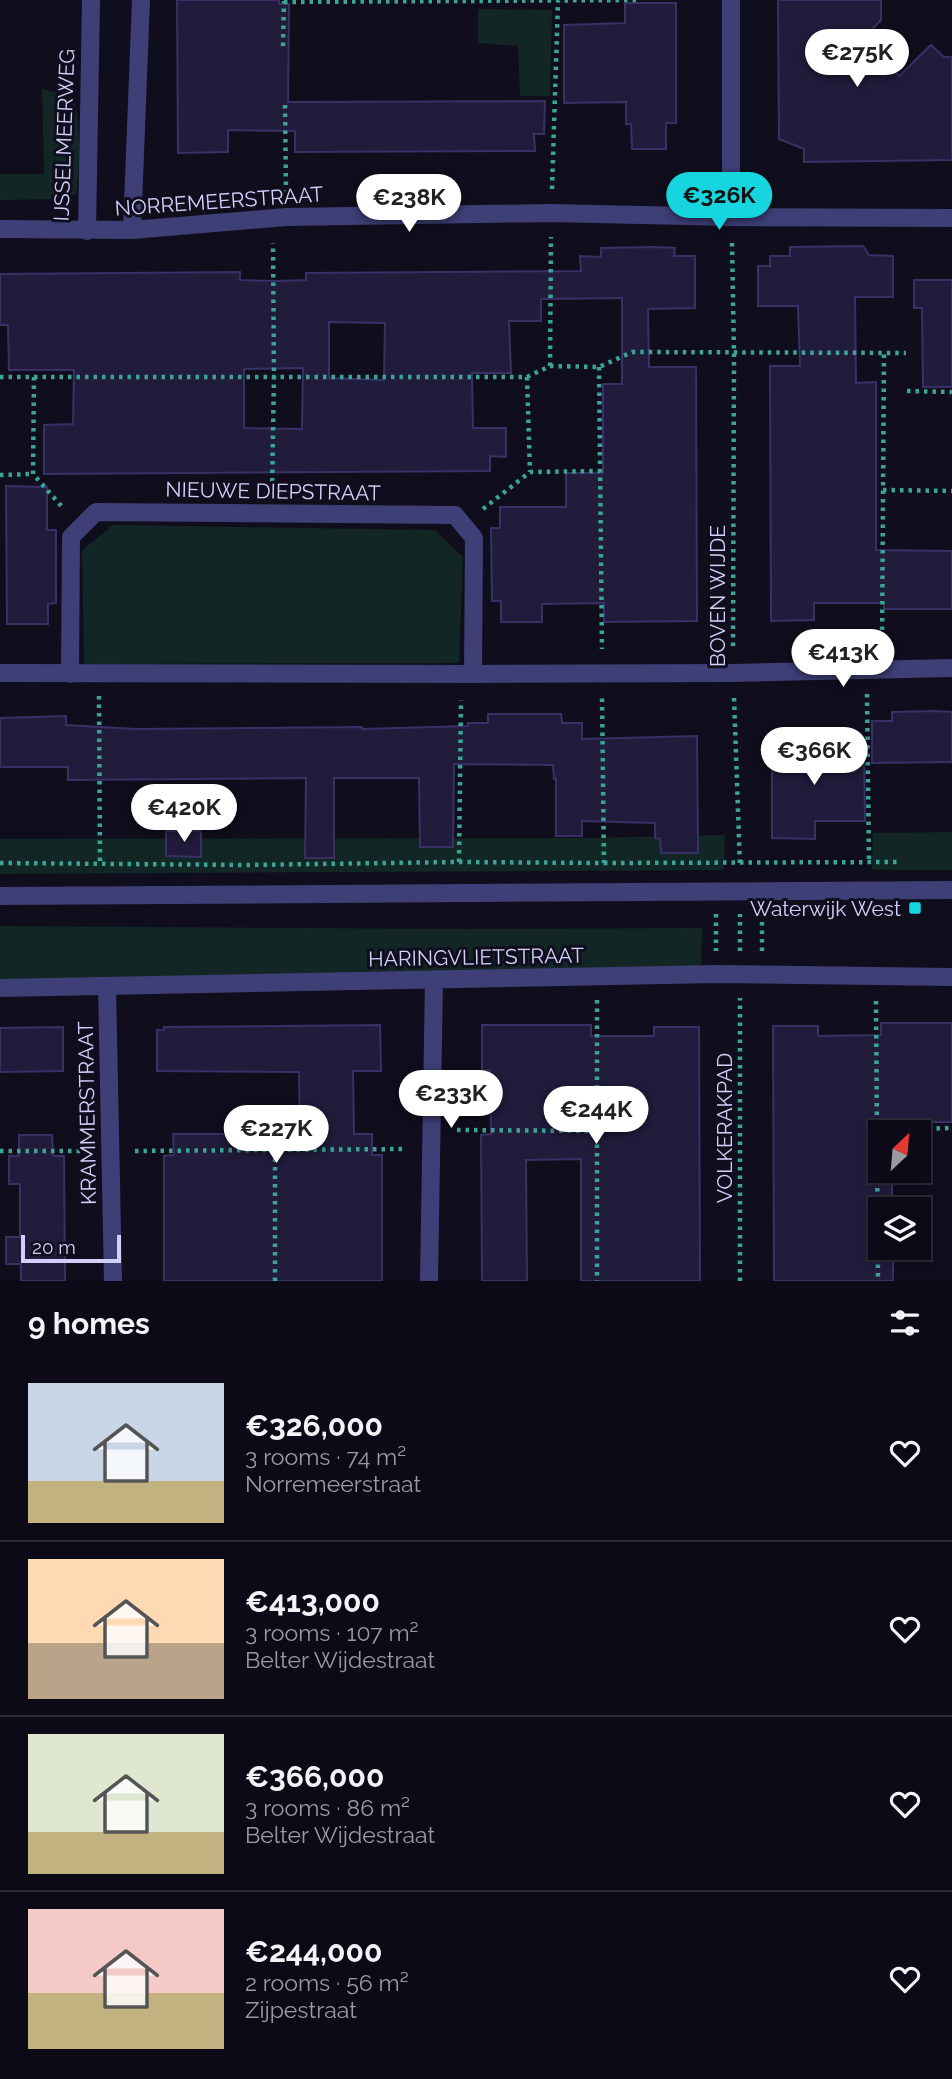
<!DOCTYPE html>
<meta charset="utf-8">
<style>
body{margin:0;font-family:Raleway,sans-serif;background:#1a1823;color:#f1f3f6;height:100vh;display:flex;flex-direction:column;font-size:26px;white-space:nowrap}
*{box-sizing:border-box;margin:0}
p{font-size:23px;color:#9a9aa1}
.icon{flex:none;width:38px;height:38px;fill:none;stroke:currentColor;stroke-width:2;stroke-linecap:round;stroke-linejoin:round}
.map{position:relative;height:1281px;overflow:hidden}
.details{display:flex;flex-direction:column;background:#0c0a16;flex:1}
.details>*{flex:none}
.needle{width:46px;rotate:26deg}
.fabs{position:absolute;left:868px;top:1120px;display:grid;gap:14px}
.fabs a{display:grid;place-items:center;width:63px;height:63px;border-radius:0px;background:#0c0a16;box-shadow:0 4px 10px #0003,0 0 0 2px #2c2b35;font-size:35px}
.scale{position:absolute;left:21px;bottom:18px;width:100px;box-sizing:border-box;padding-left:7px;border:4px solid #d2cffa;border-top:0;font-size:19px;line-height:24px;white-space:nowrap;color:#d2cffa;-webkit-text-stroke:5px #100e1d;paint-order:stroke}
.price{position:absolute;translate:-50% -60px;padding:0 16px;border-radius:24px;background:#fff;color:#222;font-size:23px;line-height:46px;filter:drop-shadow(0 2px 4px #0008)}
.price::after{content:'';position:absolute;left:50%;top:42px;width:21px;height:16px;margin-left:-10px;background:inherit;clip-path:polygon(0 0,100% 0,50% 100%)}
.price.on{background:#17d5de;color:#111}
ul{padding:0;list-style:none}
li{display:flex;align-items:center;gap:21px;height:175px;padding:0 28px}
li+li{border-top:2px solid #2c2b35}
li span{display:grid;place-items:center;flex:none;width:196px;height:140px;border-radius:0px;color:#555}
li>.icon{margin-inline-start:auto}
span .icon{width:84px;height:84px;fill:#fffc;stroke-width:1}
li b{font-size:30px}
h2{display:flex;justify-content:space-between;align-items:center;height:84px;padding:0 28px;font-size:30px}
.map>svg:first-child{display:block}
.green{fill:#122625}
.building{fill:#211c3c;stroke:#383166;stroke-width:2;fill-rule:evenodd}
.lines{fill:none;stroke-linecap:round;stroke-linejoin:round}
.path{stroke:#3aa497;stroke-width:4.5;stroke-dasharray:3.5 5;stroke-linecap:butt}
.minor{stroke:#3e3f77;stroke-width:18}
.poi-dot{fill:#17d5de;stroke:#100e1d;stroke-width:2.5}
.labels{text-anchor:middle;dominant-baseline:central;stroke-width:6;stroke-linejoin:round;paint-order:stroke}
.street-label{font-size:21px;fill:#d2cffa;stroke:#100e1d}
.poi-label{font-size:21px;fill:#d2cffa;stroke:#100e1d;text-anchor:end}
</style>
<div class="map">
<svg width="952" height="1281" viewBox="0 0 952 1281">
<rect width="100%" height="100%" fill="#100e1d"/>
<path class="green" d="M478,9L552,10L550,96H520L518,46L478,43Z
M42,89L74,97C80,128 81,162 76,194L65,199L0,200V174H44Z
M113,525L435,530L463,557L459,663L84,664L82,550Z
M952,832V870H872L873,833Z
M725,835L724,870L0,874V839L585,838Z
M0,926L466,929L702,928L701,981L0,984Z"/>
<path class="building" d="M177,0H279V4H289L288,102L545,101L544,134H534L535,151L295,152V131L228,130V152L178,153Z
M778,0H881V20L863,39L899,76L931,45L944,57H952V160L804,162V149L779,139Z
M625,3H676V123H666V149H632L631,124H626V102L564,103V25L625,23Z
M863,246L869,255L893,256V297H855L856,383L876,382V550L952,551V609H884V603H814V620L771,621L770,366H800L798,306H758V266H770V256H790V247Z
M655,247L675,248L674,256H695V308L648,309L649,367H696L697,621L604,622V603L542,604V622H501V601H492L491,528H500V507H566V473H603V384H622V298L541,299V321H509L511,373H472L473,428H506V457L490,456V471L44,474V425L73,424L74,370H9L8,325H0V274L240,272V280L277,281L306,280V273L581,271L580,256L601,257V248ZM329,322L385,323L384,380L329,378ZM303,368L302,429L244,428V369Z
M914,280H952V387H923L922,308H914Z
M6,486L47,487V530H56V603L48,604V624H7Z
M935,711L952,712V762L872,763V721H892V712Z
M488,714H561L562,723H582V739L697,736L698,853H661L660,839L655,838V823L582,821V836H556V779H554L553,765L454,764L453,847H420L419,778H334V858H305L306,778L68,780V767H0V718L66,716V725L136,729L362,727V729L468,726V723H488Z
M772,735H815V753L864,752L865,821H815V839L772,838Z
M166,831H201V857L166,856Z
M881,1023H952V1122H893V1132H880V1171H892V1209H880V1248H893V1281H774L773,1026H818V1036L881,1035Z
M380,1025L381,1071H353L354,1134H372V1155H382V1281H164V1156L174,1155L173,1134H300L299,1072L157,1071V1030H164V1027Z
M482,1025H591V1036H654V1027H699L700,1281H581V1159L526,1160L527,1281H482L481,1135L491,1134L490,1070L482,1071Z
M63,1027V1071L0,1072V1028Z
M19,1135H52L53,1156H64L65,1281H21V1264H6V1237H20V1184H9V1156H19Z"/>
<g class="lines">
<path class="path" d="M284,2L638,0
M283,46L284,1
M285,105L286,192
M552,189L558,1
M732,243L734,353L733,650
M550,366L551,237
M599,367L602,649
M0,377H527L550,366L599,367L632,352L906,353
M34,377L33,474L64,509
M527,377L530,472
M907,391L952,392
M0,475L33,474
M272,490L274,377L273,243
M883,490L952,491
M483,509L530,472L600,471
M882,647L884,353
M867,694L869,862
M99,696L100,863
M734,698L740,867
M459,862L461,700
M0,863L246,865L459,862L604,863L602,697
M604,863L901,862
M716,914V951
M740,951V914
M762,951V915
M597,1000V1281
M876,1001L878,1281
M457,1130L596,1131
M877,1130L952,1128
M0,1151H84
M135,1151L406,1149
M275,1281V1150
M740,1281V998"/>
<path class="minor" d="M731,0V217L952,218
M0,229L132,230L286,217L551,213L731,217
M132,230L141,0
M87,231L91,0
M0,673L473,674L733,673L952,668
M70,674L71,537L96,512L455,515L474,538L473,674
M0,896L952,890
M107,986L113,1281
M0,988L716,974L952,977
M429,1281L434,979"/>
</g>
<rect class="poi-dot" x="908" y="901" width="14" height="14" rx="3.5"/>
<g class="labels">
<g class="street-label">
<text transform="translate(64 135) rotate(-88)">IJSSELMEERWEG</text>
<text transform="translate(219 201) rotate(-4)">NORREMEERSTRAAT</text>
<text transform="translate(273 491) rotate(1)">NIEUWE DIEPSTRAAT</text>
<text transform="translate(717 596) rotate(-90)">BOVEN WIJDE</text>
<text transform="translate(476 957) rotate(-1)">HARINGVLIETSTRAAT</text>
<text transform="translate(87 1113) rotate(-91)">KRAMMERSTRAAT</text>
<text transform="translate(724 1128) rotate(-90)">VOLKERAKPAD</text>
</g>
<g class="poi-label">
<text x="901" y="908">Waterwijk West</text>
</g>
</g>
</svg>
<div class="fabs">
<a><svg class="needle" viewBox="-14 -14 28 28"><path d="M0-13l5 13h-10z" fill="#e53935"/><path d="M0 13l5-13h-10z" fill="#9a9aa1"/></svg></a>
<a><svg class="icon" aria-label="layers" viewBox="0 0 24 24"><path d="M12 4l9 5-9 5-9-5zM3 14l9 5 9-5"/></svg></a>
</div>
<div class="scale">20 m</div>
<b class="price" style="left:857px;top:89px">€275K</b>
<b class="price on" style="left:719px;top:232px">€326K</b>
<b class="price" style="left:409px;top:234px">€238K</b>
<b class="price" style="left:843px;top:689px">€413K</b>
<b class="price" style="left:814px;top:787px">€366K</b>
<b class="price" style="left:184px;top:844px">€420K</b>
<b class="price" style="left:451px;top:1130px">€233K</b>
<b class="price" style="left:596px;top:1146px">€244K</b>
<b class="price" style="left:276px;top:1165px">€227K</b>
</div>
<section class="details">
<h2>9 homes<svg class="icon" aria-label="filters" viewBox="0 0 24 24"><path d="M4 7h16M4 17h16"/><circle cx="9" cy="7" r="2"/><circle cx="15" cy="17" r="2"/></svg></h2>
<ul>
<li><span style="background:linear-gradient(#c9d6e8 70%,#c2b280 0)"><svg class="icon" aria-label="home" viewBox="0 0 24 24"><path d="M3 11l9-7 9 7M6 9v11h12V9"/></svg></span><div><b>€326,000</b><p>3 rooms · 74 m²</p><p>Norremeerstraat</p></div><svg class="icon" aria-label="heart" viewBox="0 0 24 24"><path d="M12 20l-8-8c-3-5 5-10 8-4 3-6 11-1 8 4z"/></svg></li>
<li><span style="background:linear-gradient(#ffd9b3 60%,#b9a48a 0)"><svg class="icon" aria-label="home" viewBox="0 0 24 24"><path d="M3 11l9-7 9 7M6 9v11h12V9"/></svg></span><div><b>€413,000</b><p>3 rooms · 107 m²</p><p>Belter Wijdestraat</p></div><svg class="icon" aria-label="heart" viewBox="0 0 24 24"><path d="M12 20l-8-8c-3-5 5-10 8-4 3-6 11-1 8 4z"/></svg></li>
<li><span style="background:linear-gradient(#dfe7d0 70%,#c2b280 0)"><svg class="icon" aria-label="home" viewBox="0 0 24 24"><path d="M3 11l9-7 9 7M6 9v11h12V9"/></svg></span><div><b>€366,000</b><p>3 rooms · 86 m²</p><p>Belter Wijdestraat</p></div><svg class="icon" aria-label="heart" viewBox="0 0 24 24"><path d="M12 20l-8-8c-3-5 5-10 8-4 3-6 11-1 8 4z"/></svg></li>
<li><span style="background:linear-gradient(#f6c9c9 60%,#c2b280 0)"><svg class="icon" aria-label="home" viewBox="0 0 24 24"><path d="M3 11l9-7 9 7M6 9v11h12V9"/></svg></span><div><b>€244,000</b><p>2 rooms · 56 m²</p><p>Zijpestraat</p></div><svg class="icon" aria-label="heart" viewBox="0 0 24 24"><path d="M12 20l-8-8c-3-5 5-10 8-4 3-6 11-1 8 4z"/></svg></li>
</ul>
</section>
